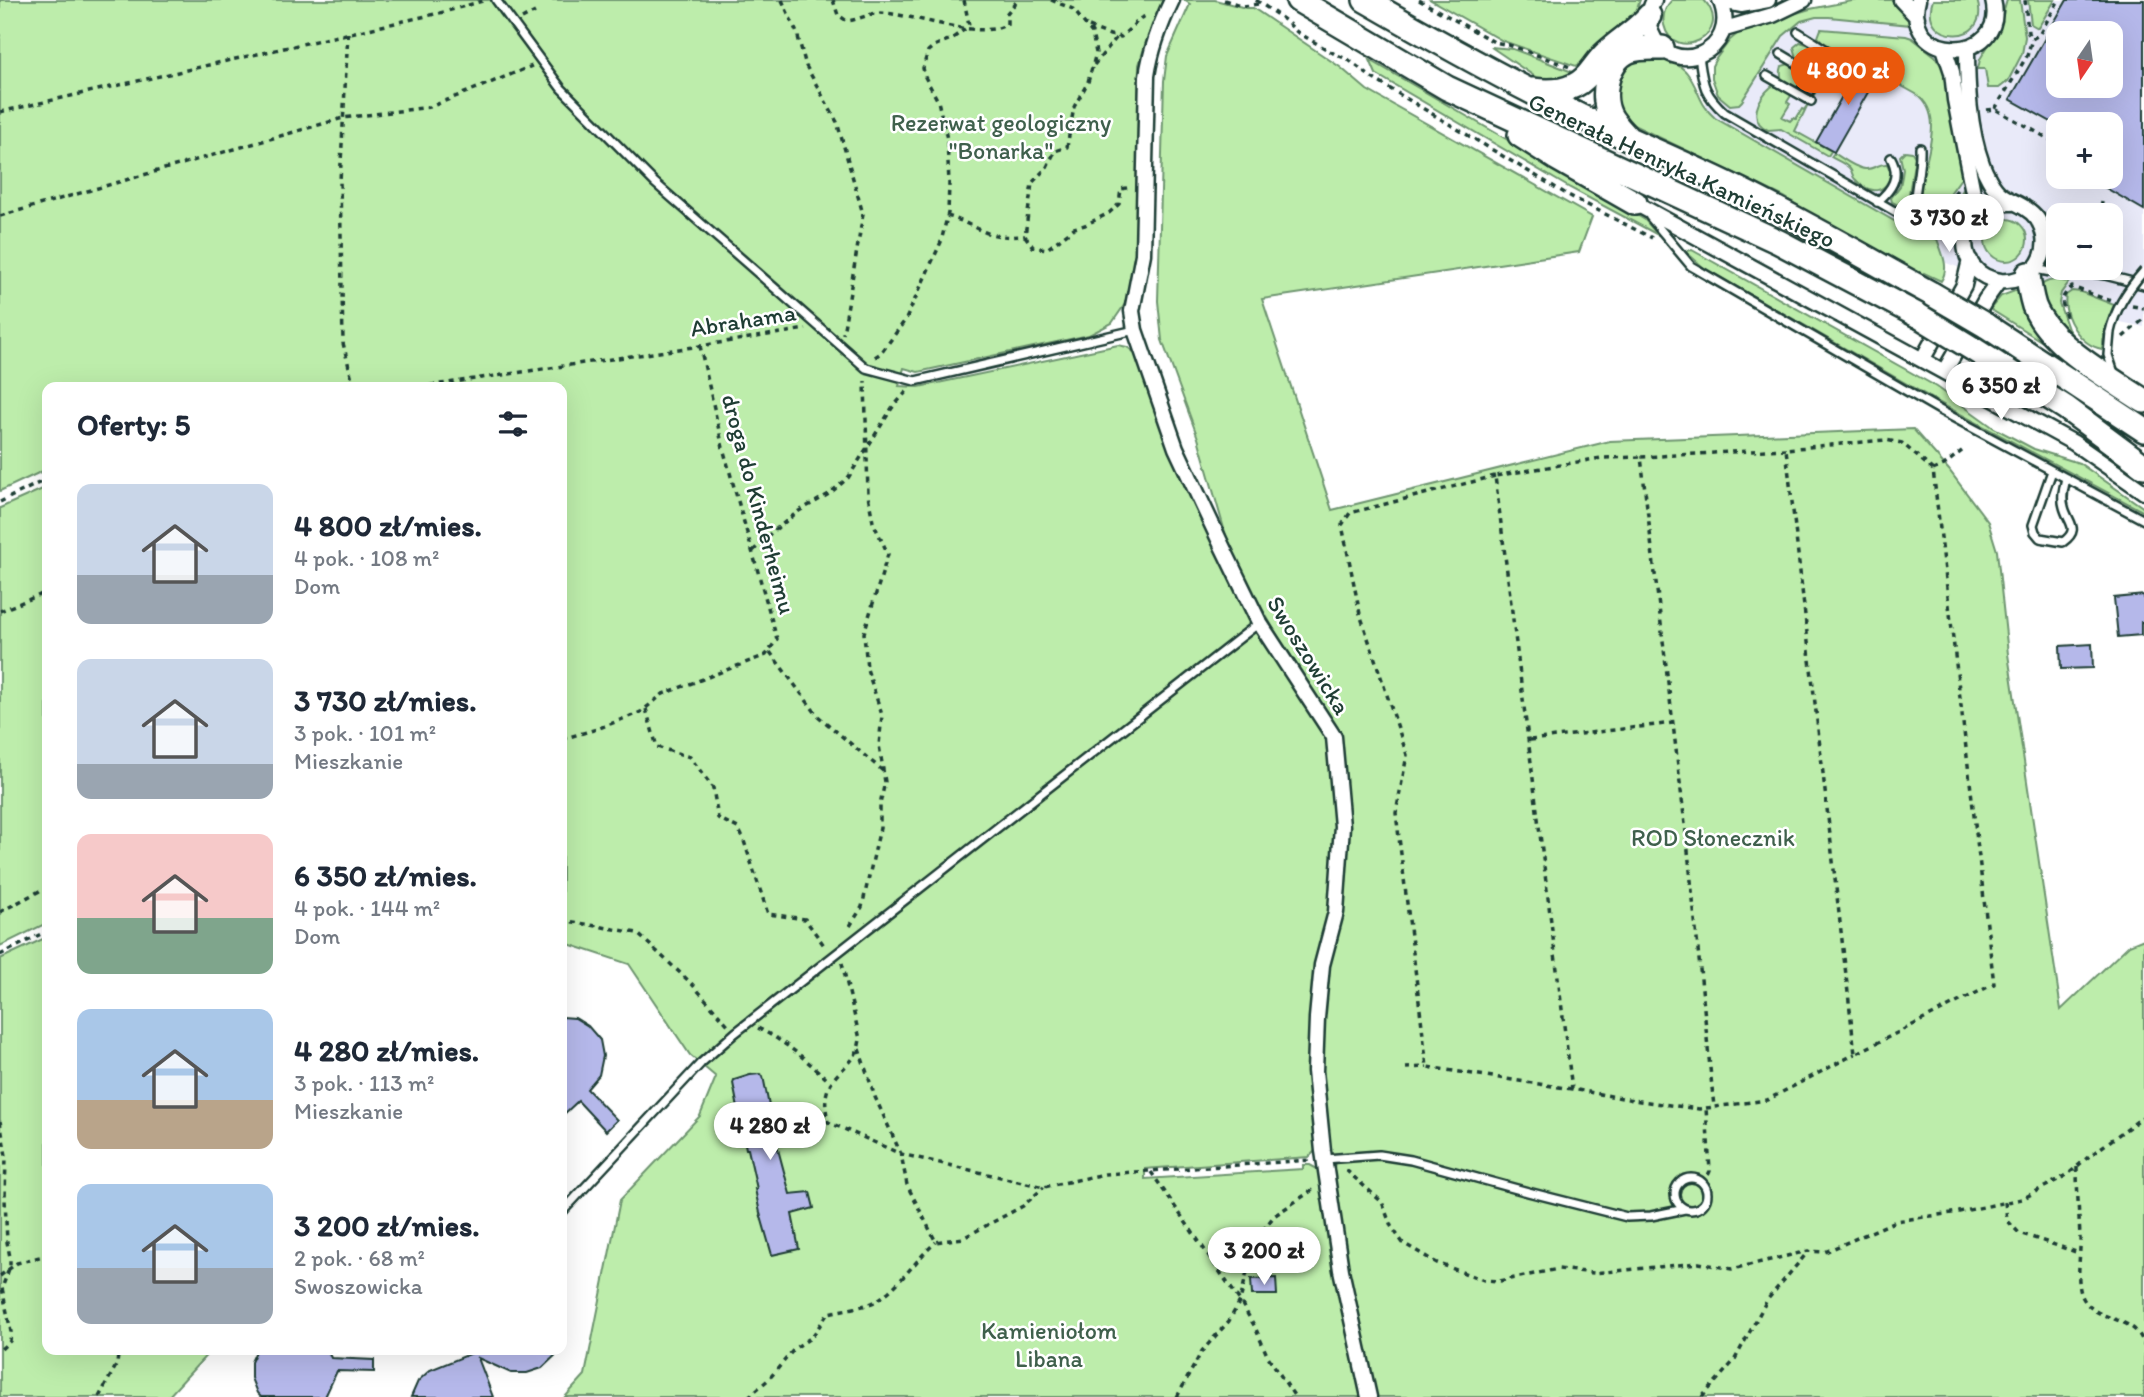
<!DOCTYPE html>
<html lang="pl">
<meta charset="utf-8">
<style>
body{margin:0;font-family:Itim,sans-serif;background:#f2f2f3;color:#1f2937;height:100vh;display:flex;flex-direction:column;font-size:26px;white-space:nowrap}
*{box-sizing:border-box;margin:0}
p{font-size:23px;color:#747a83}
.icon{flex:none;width:38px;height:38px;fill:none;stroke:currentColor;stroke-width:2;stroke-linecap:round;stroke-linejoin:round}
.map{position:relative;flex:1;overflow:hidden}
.sheet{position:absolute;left:42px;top:382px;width:525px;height:973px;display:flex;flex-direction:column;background:#fff;border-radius:14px;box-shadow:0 7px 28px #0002}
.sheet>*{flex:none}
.needle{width:46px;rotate:193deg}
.fabs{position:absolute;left:2046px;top:21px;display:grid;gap:14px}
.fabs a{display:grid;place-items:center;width:77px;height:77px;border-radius:14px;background:#fff;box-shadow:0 7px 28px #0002;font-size:35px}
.price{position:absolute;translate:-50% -60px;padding:0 16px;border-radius:24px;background:#fff;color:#222;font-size:23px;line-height:46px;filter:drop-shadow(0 2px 4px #0008)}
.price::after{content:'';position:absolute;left:50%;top:42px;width:21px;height:16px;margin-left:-10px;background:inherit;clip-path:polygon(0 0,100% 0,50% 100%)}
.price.active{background:#ea580c;color:#fff}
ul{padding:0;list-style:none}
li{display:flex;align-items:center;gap:21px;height:175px;padding:0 35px}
li span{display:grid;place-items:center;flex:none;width:196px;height:140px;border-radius:14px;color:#555}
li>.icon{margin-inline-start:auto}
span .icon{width:84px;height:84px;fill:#fffc;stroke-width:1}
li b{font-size:30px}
h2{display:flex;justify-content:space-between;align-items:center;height:84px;padding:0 35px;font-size:30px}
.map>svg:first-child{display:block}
.built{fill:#e9eaf9;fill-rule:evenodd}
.green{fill:#bdedab;stroke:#6e9570;stroke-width:2}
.building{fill:#b5b8ea;stroke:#1f3d34;stroke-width:2;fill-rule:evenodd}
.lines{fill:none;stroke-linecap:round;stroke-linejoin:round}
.lane-casing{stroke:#1f3d34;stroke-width:12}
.street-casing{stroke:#1f3d34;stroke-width:19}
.primary-casing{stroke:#1f3d34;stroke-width:28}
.path{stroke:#1f3d34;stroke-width:3.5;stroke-dasharray:5 5;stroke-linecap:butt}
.lane{stroke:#fff;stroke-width:7}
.street{stroke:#fff;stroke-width:14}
.primary{stroke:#fff;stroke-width:23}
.lane-bridge-casing{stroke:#1f3d34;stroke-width:12;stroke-linecap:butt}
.primary-bridge-casing{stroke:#1f3d34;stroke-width:28;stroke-linecap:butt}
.lane-bridge{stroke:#fff;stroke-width:7}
.primary-bridge{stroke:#fff;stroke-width:23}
.labels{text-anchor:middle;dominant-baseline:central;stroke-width:5;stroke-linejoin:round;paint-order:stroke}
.park-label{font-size:24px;fill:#3f604c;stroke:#fff}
.street-label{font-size:24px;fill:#1f3d34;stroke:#fff}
</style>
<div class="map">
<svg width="2144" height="1397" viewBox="0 0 2144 1397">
<rect width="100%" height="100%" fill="#fff"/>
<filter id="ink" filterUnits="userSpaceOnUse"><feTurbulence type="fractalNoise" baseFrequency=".0143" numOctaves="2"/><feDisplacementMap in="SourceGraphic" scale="14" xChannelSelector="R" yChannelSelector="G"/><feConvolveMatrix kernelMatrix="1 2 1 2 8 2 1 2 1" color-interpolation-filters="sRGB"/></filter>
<g filter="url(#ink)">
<path class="built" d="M1851,0H2144V327L2092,316L1908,249L1684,132L1758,34ZM2058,33H2110V86H2058ZM2058,124H2110V177H2058ZM2058,215H2110V268H2058Z"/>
<path class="green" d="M0,0H1164L1147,38L1139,65L1135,270L1127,301L1112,323L1089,335L918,372L904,368L899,386L919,387L1118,345L1127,347L1138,355L1179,465L1208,534L1240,598L1314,712L1330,746L1336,793L1332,906L1318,963L1317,1149L1309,1157L1145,1169V1179L1303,1169V1165H1310L1323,1172L1365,1397H565L585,1375L620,1200L700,1116L716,1077L690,1055L629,964L562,942V387H47V469L0,491Z
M1184,0H1215L1246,8H1253L1340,67L1367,90L1592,217L1579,252L1262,299L1332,510L1610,441L1913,429L1949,470L1988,522L1997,551L2008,654L2061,1010L2129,945L2144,939V1397H1373L1347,1271L1332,1185L1335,1161L1327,1153L1320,1061L1328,965L1339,911L1337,730L1273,628L1249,585L1227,539L1198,438L1162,340L1158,301L1164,81L1167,56L1190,4Z
M1431,0H1640C1638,5 1637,11 1634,16C1625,30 1605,34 1594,46C1588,54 1586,62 1576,66L1503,41Z
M1672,0H1704C1736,35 1673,64 1664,25C1662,15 1665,7 1672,0Z
M1857,0H1892L1908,17L1911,25L1829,17H1816L1801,21L1783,36L1742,101L1739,104L1730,105L1718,95L1712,78V66L1715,60L1730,40L1743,29L1810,9Z
M1933,0H1977C1993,47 1917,45 1933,0Z
M2007,0H2020L2025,37L2022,54L2008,81L1999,88H1988L1985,69H1978L1980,59L1999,28Z
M2028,0H2055L2038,28L2031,24Z
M1821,29L1906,36L1912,38L1935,56L1945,72L1964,174L1946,199L1937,223C1889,206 1962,126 1916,94L1839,51L1827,47L1818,37Z
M1800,42L1810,45L1834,59L1826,74L1797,58L1794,47Z
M1491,47L1513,49L1580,75L1543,82Z
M1656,56C1666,60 1680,64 1687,73C1699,88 1698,103 1715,118L1917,234L1937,239C1942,253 1950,268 1941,281L1924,273L1921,278L1863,246L1784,197L1625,121L1612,99L1623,63Z
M1370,60L1627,209L1645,220L1658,235L1570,188L1376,74Z
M1789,64L1820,80L1821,82L1813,97L1782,80C1780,75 1780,72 1782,66Z
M1772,86L1778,87L1792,94L1787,102L1790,104L1782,117L1790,121L1793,118L1796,119L1802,109L1804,110L1808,104L1795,131L1831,151L1828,156L1781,129L1768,130C1747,120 1758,98 1772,86Z
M1905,151L1912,152L1915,157L1907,206L1904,208L1892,202L1891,198L1900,186L1902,176L1903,169L1900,156Z
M1834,153C1842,158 1855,168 1865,169C1874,170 1878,163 1887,164L1891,172C1887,195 1869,195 1855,179C1852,177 1853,172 1850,169C1847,164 1836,160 1831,157Z
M1966,185C1968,203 1965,217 1946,223L1951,209Z
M1985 240a21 21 0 1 1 42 0a21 21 0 1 1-42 0Z
M1692,250L1937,387L1994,428L2034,449L2079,463L2144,508V512L1949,408L1704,268L1685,251Z
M2055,280L2069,282L2061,293L2059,303L2068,329L2078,343L2102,361V362H2098C2089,356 2079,350 2070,342C2056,330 2015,284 2055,280Z
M2023,288L2068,358L1990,309L2001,296Z
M2072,291L2081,292L2114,305L2105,327L2102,349C2080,345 2062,317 2066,295Z
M47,487V923L0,946V508Z
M47,937V1349H212L168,1397H0V959Z"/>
<path class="building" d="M2067,0H2144V210L2087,177H2110V124H2055L2010,99ZM2058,33H2110V86H2058Z
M1821,53L1832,61L1825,73L1813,66Z
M1861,63L1879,73L1834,152L1816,142Z
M1807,77L1819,84L1813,95L1797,86L1802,87Z
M2144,595V622H2141V635L2118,637L2114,598Z
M2092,644L2093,668L2061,669L2060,646Z
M562,1017L575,1018L588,1026L600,1040L603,1056L599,1075L587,1089L617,1120L606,1131L578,1101L562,1116Z
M760,1074L763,1076L770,1111L802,1105L806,1122L774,1129L779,1153L790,1194L810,1192L814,1208L792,1214L799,1249L772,1255L760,1213L755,1189H757L748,1149H746L733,1083L734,1080L750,1075Z
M1276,1278L1277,1295H1252L1251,1279Z
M257,1349H327L331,1358L374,1360V1372L337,1371L325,1397H261L257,1393L251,1378V1362Z
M459,1349H562L542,1368L527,1373H511L478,1358L493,1397H411L418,1381L430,1370L470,1354Z"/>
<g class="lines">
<g class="lane-casing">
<path id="lane" d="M496,0L561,88L655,183L866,368L915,381L1135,330
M1798,32L1836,56
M1781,54L1823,79
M1699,56C1703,84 1703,93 1725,113L1901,215L1929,229L1965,239
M1767,76L1811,101
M1877,202C1892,190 1901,176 1891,158
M1650,217L1691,266L1943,412L2144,520
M1914,222C1912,195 1921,174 1920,148
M2045,238L2058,254
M2035,269L2061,274L2075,270L2105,275L2144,285
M2110,332L2108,355L2115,376
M2052,471L2033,525L2035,532L2040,538L2063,542C2081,529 2068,523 2064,507C2061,497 2064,488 2066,478
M1325,1159L1379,1155L1411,1160L1528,1192L1627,1217L1651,1216L1685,1209
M1675 1194a16 16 0 1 1 32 0a16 16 0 1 1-32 0Z
M562,1212L701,1063L735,1033L1259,623"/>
</g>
<g class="street-casing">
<path id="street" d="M1172,0C1160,25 1151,48 1147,76L1143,254L1132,311L1135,330L1176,448L1222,546L1259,622L1334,737L1342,826L1336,912L1322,965L1317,1018L1315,1071L1323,1151L1341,1270L1369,1397
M1654,0C1649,10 1647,21 1651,32C1670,81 1743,52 1720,0
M1901,0L1917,17
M1918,0C1901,64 2009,65 1993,0
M1721,1L1741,5L1768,0
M1725,29L1773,15L1804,0
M1944,48L1952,72L1955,100L1977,213
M1967,48C1967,86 1969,128 1982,164C1985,173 1992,186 1998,192C2006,200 2016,202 2025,208C2046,220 2051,249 2035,268C2027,277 2014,282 2001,281C1951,276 1952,201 2012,203
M1635,203L2074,443L2144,492
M1922,360L1964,285L1970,260
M1944,372L1986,299L1999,281"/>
</g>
<g class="primary-casing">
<path id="primary" d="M1298,0L1447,88L1779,242L1919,316
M1365,0C1436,41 1507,81 1580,116C1633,142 1688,164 1740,190C1805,222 1868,259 1932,294
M1532,90C1551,92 1571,92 1585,78C1593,70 1598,60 1607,52C1621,39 1636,31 1649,16
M1520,135L1556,158L1635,203
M1626,136C1621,131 1616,125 1612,119C1599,99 1606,61 1629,51C1640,47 1651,48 1662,48
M2028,274C2029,285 2031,296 2034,306C2050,346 2110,378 2144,401
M1985,325L2144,430
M1973,349L2066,408L2144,466"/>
</g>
<path class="path" d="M782,0L797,33L806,66L837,122L863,214L843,334
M833,0L838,15L847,21C858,20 868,14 878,13C910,12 981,42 1007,24V13L1018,0
M964,0L970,30
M1051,0L1073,9L1092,33L1096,53L1088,82L1074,107L1067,147L1055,151L1047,167L1032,183L1025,236L1033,247L1047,249L1074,228L1085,225L1109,213L1119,204L1121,189L1132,187
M1224,0L1243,6L1259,4
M1256,0L1286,21L1297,32L1335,54L1349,60L1372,78L1568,195L1652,238
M1419,0L1494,42L1509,45L1570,67
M2025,0L2028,33L2032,39
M522,19L535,12
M1089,27L1110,35L1121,37L1141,18L1148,15
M348,33L340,181L343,343L354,387
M1094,65L1117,37
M1995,109L2027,56L2032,39L2039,35L2059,0
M1987,110L1995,109L2058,144
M0,112L444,12L486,0
M1926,207L1951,200
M2100,215L2102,202
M0,216L343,118L430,107L532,66
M947,216C959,219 969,225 980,230C994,237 1009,237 1025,236
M1943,221L1952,196L1957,190
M2132,306L2144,308
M2066,317C2062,302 2059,298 2072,287L2111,301
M2123,337L2144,319
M875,357L882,352L906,319L941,242L948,213L949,183L947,139L938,101L925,77L923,68L928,51L934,46L953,38L965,29
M420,387L700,346L806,329
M1786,449L1641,457L1687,841L1714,1107L1767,1100L1855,1054
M1640,457L1601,458L1495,476L1572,1089L1633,1100L1699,1109L1714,1107
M1933,470L1902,443L1885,440L1786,449L1855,1054L1994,984L1933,470L1944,465L1963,450
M1495,476L1350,513L1342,525L1360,614L1407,755L1396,813L1427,1067L1572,1089
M0,502L47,479
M753,551L771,533L799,511L829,494L848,478L892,408L907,391
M0,611L47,592
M770,652L818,716L883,771
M646,709L657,747L690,757L713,788L718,818L738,828L743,838L768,914L805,919L826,948
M562,739L597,729L641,712L663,694L766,655L777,639L723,448L700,346
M1530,740L1673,723
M0,912L47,887
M562,920L637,933L691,983L729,1026
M850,926L862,907L880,828V804L885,782L879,745L882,715L867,669L864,633L888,554L873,522L868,495L865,381
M0,955L47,931
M842,963L860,1039C857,1066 836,1068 828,1089C824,1099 826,1111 828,1122L901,1154L1044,1187L1105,1174L1311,1160
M758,1028C786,1042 808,1061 831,1083
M859,1049L875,1097L901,1154L907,1185L936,1242L963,1238L1023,1206L1044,1187
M1406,1068L1427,1067
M0,1121L6,1156L5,1199L7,1242L10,1257V1266L2,1288L11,1332L10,1341L0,1350
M2077,1167C2077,1191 2079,1214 2080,1238C2081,1255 2075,1283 2083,1298C2097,1324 2136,1314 2144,1345
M1346,1170L1382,1202L1391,1226L1403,1243L1437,1263L1484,1280L1500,1281L1558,1269L1594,1273L1699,1263L1732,1269L1808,1251L1825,1252L1896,1221L1959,1212L2022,1199L2067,1175L2087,1158L2144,1116
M1151,1172L1240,1301L1255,1327L1267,1355L1295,1397
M1704,1184L1710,1171L1706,1108
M2005,1202L2007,1220L2019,1233L2079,1253
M0,1276L17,1263L47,1255
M99,1397L117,1364L118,1355L129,1349
M748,1397L769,1379L795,1348L812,1337L828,1313C841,1310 866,1307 876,1301C901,1285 915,1260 936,1242
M1177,1397L1202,1351L1229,1321L1240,1301L1247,1272L1260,1234L1274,1216L1314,1189
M1702,1397L1734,1361L1767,1300L1807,1253"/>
<use href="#lane" class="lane"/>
<use href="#street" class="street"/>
<use href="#primary" class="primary"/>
<g class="lane-bridge-casing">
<path id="lane-bridge" d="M2110,332C2115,308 2128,289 2144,271"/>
</g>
<g class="primary-bridge-casing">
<path id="primary-bridge" d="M1932,294L1985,325
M1919,316L1973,349"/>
</g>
<use href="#lane-bridge" class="lane-bridge"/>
<use href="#primary-bridge" class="primary-bridge"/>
</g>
</g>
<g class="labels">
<g class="park-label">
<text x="1001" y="122">Rezerwat geologiczny<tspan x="1001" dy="28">"Bonarka"</tspan></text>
<text x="1713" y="837">ROD Słonecznik</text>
<text x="1049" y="1330">Kamieniołom<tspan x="1049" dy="28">Libana</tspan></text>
</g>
<g class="street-label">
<text transform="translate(1682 170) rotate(25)">Generała Henryka Kamieńskiego</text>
<text transform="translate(743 320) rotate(-9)">Abrahama</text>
<text transform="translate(759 504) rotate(75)">droga do Kinderheimu</text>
<text transform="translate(1309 655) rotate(58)">Swoszowicka</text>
</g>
</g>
</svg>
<div class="fabs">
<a><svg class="needle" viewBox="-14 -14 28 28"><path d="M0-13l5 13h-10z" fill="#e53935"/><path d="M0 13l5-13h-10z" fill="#747a83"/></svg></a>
<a>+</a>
<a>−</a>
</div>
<b class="price active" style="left:1848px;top:107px">4 800 zł</b>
<b class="price" style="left:1949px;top:254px">3 730 zł</b>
<b class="price" style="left:2001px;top:422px">6 350 zł</b>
<b class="price" style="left:770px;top:1162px">4 280 zł</b>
<b class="price" style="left:1264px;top:1287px">3 200 zł</b>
<section class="sheet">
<h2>Oferty: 5<svg class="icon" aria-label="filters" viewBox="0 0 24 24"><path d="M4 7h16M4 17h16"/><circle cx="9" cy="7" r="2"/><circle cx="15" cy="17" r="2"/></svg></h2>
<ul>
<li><span style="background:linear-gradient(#c9d6e8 65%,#9aa5b1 0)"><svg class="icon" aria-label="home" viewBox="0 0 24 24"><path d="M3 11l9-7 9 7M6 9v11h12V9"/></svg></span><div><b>4 800 zł/mies.</b><p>4 pok. · 108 m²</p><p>Dom</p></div></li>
<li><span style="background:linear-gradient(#c9d6e8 75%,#9aa5b1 0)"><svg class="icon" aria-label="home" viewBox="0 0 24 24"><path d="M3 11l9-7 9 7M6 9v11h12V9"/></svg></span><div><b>3 730 zł/mies.</b><p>3 pok. · 101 m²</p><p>Mieszkanie</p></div></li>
<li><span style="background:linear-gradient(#f6c9c9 60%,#7fa58c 0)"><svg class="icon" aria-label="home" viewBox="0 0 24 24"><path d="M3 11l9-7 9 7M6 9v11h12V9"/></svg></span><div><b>6 350 zł/mies.</b><p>4 pok. · 144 m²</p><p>Dom</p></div></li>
<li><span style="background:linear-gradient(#a9c7e8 65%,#b9a48a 0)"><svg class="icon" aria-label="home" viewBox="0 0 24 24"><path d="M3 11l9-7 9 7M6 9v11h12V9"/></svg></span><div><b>4 280 zł/mies.</b><p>3 pok. · 113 m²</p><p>Mieszkanie</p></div></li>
<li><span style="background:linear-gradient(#a9c7e8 60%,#9aa5b1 0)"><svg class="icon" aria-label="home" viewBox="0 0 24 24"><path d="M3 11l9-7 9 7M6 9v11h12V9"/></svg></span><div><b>3 200 zł/mies.</b><p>2 pok. · 68 m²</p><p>Swoszowicka</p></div></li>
</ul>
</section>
</div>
